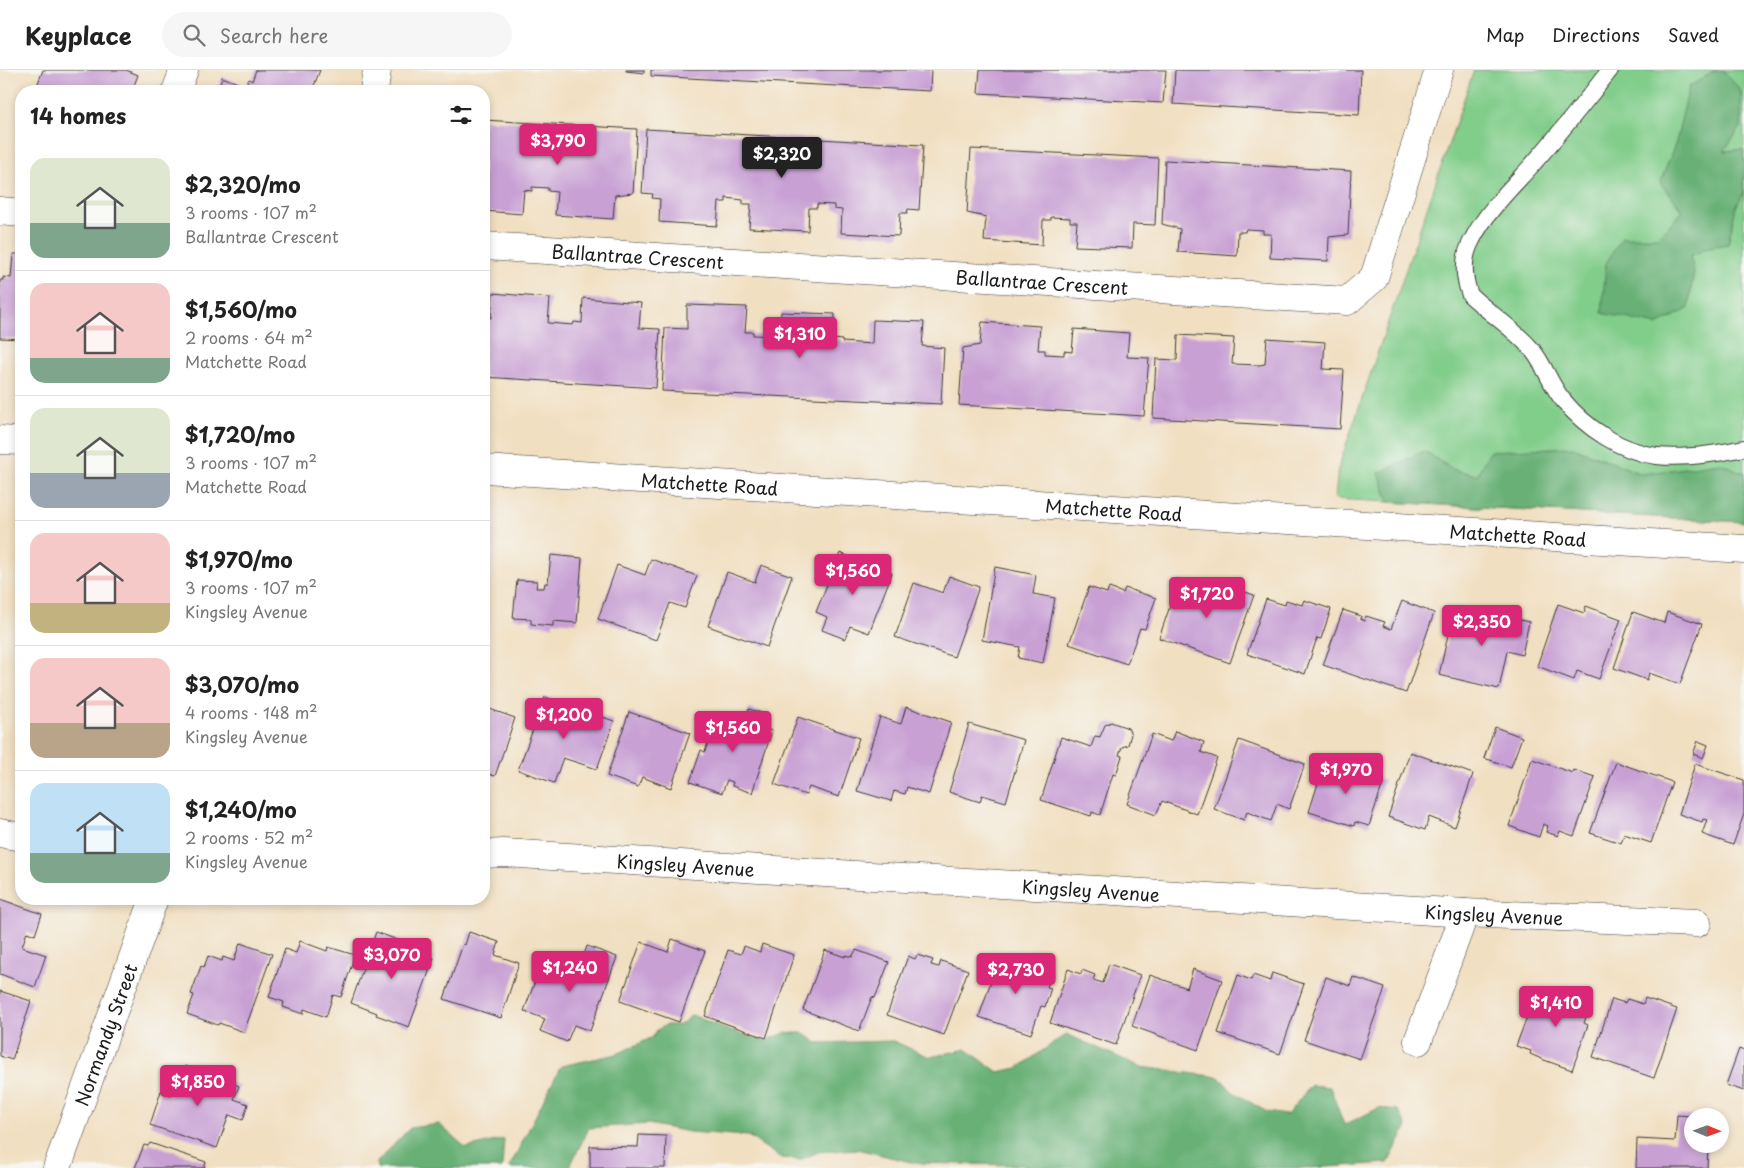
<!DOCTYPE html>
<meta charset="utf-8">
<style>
body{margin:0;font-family:"Playpen Sans",sans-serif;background:#f6f6f6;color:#222;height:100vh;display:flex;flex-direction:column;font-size:19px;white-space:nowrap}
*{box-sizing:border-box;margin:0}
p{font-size:16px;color:#767676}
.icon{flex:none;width:28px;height:28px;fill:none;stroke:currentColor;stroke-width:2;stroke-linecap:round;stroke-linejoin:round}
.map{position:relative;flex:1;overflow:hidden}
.details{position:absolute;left:15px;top:15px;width:475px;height:820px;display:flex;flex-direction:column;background:#fff;border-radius:20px;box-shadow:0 2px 8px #0003}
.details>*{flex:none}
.needle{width:32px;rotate:91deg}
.tools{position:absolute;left:1684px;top:1038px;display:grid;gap:10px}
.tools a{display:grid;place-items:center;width:45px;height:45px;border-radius:50%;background:#fff;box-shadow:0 2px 8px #0003;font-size:25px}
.price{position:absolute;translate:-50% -42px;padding:0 11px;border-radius:5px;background:#db2777;color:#fff;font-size:16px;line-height:32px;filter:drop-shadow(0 1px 2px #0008)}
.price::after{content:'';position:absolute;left:50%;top:30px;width:15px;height:11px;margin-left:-8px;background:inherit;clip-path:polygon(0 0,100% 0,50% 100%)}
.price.selected{background:#222;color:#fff}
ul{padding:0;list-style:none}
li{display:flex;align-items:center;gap:15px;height:125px;padding:0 15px}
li+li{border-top:1px solid #e0e0e0}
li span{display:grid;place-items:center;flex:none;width:140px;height:100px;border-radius:15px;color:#555}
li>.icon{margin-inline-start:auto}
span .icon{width:60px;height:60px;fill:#fffc;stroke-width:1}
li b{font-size:21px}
h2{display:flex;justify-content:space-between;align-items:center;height:60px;padding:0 15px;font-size:21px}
header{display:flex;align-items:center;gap:30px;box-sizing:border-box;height:70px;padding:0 25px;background:#fff;border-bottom:1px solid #e0e0e0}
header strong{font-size:24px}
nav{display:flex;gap:28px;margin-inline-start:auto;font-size:18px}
.search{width:350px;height:45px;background:#f6f6f6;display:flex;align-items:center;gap:12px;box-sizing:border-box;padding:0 18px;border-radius:28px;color:#767676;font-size:19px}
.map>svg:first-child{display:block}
.green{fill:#81cd8a;stroke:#4e7453}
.forest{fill:#68b076;stroke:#426649}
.building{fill:#c8a0d4}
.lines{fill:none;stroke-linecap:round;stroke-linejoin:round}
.lane-casing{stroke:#3c3935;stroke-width:18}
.street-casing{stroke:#3c3935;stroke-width:29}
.secondary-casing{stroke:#3c3935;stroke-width:29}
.lane{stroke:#fff;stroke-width:16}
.street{stroke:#fff;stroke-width:28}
.secondary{stroke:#fff;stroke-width:28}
.labels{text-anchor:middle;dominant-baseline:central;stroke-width:4;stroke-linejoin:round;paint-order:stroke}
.street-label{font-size:18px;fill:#1c1c1c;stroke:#f6f6f2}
</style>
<header>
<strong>Keyplace</strong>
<div class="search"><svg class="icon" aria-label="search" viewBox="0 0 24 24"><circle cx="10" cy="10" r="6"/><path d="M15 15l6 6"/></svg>Search here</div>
<nav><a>Map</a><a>Directions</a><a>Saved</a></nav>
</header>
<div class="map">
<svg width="1744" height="1098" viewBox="0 0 1744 1098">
<rect width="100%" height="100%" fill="#f6f6f2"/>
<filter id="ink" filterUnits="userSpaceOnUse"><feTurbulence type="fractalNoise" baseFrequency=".02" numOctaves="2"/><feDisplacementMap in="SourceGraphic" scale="10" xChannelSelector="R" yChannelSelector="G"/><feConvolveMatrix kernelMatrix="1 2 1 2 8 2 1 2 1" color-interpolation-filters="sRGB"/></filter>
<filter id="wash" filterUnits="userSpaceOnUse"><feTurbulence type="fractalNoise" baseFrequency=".0096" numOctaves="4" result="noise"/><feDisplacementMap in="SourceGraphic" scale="20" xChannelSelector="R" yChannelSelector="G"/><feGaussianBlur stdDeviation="1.12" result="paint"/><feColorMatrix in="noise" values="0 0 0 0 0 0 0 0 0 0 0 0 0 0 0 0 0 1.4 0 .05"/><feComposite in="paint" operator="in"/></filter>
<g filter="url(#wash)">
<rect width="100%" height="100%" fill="#f1dfc1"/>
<path class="green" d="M1474,0H1744V452L1335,429L1338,399Z"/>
<path class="forest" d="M1716,0H1723L1741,21V57L1724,81L1744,79V122L1736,137L1728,174L1710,177L1690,186L1694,202L1688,239L1657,255L1602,243L1606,193L1622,167H1657L1683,141L1660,113L1676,72L1689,17Z
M1573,377L1642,404L1720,393L1744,403V452L1389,432L1379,403L1424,381L1452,399L1477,405L1490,381Z
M692,945L730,961L765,971L785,963H804L817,973L893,971L930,987L966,979L998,1002L1018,998L1066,964L1141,997L1219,1007L1233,1022L1267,1042L1287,1045L1311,1015L1330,1017L1344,1055L1379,1038L1398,1040L1407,1057L1388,1093L1308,1098H1032L1020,1095L915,1093L857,1079L818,1082L800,1090L781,1088L748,1066L689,1062L648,1054L589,1058L569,1098H509L561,996L617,984L653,967L657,960L666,955H680Z
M439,1054L466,1078L504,1069L502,1098H377V1092L410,1058Z"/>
<g id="blocks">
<path class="building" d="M43,0H126L138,5L132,21H35Z
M256,0H320L312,21H217L222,7L246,16L249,9L252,11Z
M626,0H644V3L626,1Z
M651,0H931L930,21L651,6Z
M980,0H1166L1163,33L978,23Z
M1175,0H1361L1359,45L1173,34Z
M484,50L637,59L633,123L615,125L613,149L555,145L557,122L548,121V118L532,117V121L524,120L522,144L484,141Z
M646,59L923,75L919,140L908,139L907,143H900L899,166L841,163L842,140L834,139V135L817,134V138H809L808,161L749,158L751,134H743V130L726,128V132H719L717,156L659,152L660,129L652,128L653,124L642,123Z
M971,79L1158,88L1155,155L1133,154L1132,178L1075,176L1077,152H1070V148L1051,147V150H1043L1042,175L984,171L986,147L967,143Z
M1165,90L1351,101L1348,165L1329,167L1328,191L1270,188L1271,164H1263V160L1246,159L1245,162H1238L1237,186L1178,182L1180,159L1162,154Z
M13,184H21V269L0,268V210H3V207L11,208Z
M493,223L550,228L548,253L573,255L574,252L582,253L583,228L641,233L639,258L660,259L656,318L484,307V247L491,248Z
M687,235L747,237L745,262H753V265L779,266L781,242L835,244L834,269L842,270V272L872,274L873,250L924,252L922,276L944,278L941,334L662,321L665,258L687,259Z
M982,252L1040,256L1038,280H1045V284L1064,285V281L1072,282L1074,259L1129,263L1127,287L1149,288L1144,346L959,335L963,278L980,275Z
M1178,265L1234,268L1232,294L1259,295L1265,294L1267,268L1325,272L1323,299L1344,300L1340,359L1153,348L1156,289L1177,290Z
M840,483L892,503L869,563L850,556L845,569L822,560L827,547L816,542Z
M551,485L582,488L577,553L553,551V556L531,554V549L513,548L517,510L537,511L536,518H544L545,513H548Z
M651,489L697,506L685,538L670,533L656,570L598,549L617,495L645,505Z
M761,495L792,506L767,577L708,556L727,502L755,512Z
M995,497L1036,505L1033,524L1055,528L1043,593L1018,588L1020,577L982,570Z
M949,506L979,517L954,587L895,567L914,513L943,523Z
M1179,510L1213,521L1217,512L1254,525L1230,593L1159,568Z
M1089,517L1107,523L1109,518L1123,523L1125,518L1156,528L1145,559L1140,558L1127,594L1069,574Z
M1266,529L1285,535L1286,530L1302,535L1304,530L1331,539L1321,569L1317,568L1305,604L1247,584Z
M1402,531L1434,543L1406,623L1323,595L1343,540L1361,546L1360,549L1365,551L1366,546L1385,552L1383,556L1391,559Z
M1558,534L1584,543L1586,536L1621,549L1599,609L1577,601L1574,610L1537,596Z
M1469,539L1529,552L1522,585L1507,581L1499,619L1439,605L1452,547L1467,551Z
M1633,542L1664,553L1667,542L1702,554L1680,614L1649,603L1647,610L1614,598Z
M545,627L614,651L597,699L563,688L554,713L518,700Z
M484,637L515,648L495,706L484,703Z
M906,637L951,652L929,724L907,717L905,724L894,721L891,731L857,721L880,647L901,654Z
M749,639L768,645L764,658L772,661L752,723L732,716L733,712L727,710L722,723L690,712L701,680L705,682L717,643L745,652Z
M629,642L690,663L671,718L642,707L638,717L607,706Z
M798,647L859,668L839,727L809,717L806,725L774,714Z
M1111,652L1128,658L1131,664L1128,675L1122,677L1119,685L1122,686L1116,705L1113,704L1100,745L1092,742L1091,746L1041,730L1061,667L1091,677L1095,666L1100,667L1105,655Z
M969,654L1024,670L1006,732L982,725L980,732L949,722Z
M1495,657L1522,667L1511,697L1484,688Z
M1175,661L1204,672L1201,682L1217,688L1197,744L1162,731L1156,745L1127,734L1152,664L1171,671Z
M1239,670L1305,694L1289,739L1277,734L1271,751L1247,742L1244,750L1214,739Z
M1698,671L1708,675L1703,688L1693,684Z
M1410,682L1473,704L1455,757L1429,747L1425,760L1388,747Z
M1532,689L1573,703L1574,700L1595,707L1574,766L1560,761L1558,766L1546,762L1548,756L1543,754L1539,767L1509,756Z
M1325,691L1384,710L1369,756L1355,752L1354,756L1309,742Z
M1616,692L1672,712L1651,773L1624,764L1621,773L1590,763Z
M1695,694L1744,710V744L1733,775L1702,764L1707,750L1703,749L1702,752L1679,744Z
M0,829L42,844L35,865L27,862L22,877L46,885L35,917L0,904Z
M376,862L403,872L402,876L434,888L409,957L376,945L377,943L351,933Z
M469,862L499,872L495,885L519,893L501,948L444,929L463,874L465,875Z
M672,869L705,881L679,952L620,931L641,872L668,882Z
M300,871L327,881L328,877L355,885L341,927L333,925L326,947L304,939L303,944L283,937L284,932L269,927L285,879L296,883Z
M240,873L272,884L244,962L219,953L218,955L187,944L194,925L191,924L201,896L204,897L208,886L222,891L223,887L234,891Z
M762,874L794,885L766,968L705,946L728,880L741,884L744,876L760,882Z
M587,876L617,887L590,961L574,955L567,972L540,961L545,949L524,941L544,887L570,896L568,904L576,907Z
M825,880L845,887V885L852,887L856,880L889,892L875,928L872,927L859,961L803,940Z
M917,885L933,890L931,895L939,897L941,891L968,900L944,965L887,945L908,886L915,889Z
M1011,888L1052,902L1047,917L1051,918L1045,937L1041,936L1031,964L979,947L998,890L1010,894Z
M1109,894L1140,905L1116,975L1050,953L1068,899L1081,904L1082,900L1095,905L1093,910L1103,913Z
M1193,899L1222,910L1198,980L1132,956L1150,905L1187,918Z
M1272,903L1304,914L1280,984L1218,963L1238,905L1251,910L1253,905L1270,911Z
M1326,907L1350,916L1353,907L1385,918L1360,989L1304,970Z
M1546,920L1549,927L1551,923L1565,928L1567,921L1592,930L1584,953L1588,955L1572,1000L1544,990L1530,984L1531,981L1516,976L1533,931L1531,926Z
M0,921L31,931L12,990L0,986Z
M1645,928L1677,939L1654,1008L1593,987L1612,929L1625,933L1627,929L1643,934Z
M1739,979L1744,981V1021L1726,1015Z
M185,996L239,1016L234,1029L248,1034L243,1050L229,1045L217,1078L150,1055L161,1021L171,1025L177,1008L180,1009Z
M1677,1045L1692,1046V1074H1708L1707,1098H1636L1637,1069L1675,1071Z
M639,1065L666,1066L665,1098H590V1076L638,1077Z
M150,1073L206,1092L204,1098H135L144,1075L148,1076Z"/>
</g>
</g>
<g filter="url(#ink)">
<use href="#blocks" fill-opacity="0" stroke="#3c3935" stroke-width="1"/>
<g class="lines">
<g class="lane-casing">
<path id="lane" d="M1610,0C1585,32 1559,64 1532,95C1511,118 1486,142 1472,170C1462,188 1463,206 1470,225C1490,244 1516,260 1533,281C1545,296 1551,316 1563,330C1585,357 1621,382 1657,386C1686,389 1716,384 1744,378"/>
</g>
<g class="street-casing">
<g id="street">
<path d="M176,21L184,0"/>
<path d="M374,21L377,0"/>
<path d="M0,141L21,143"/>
<path id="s1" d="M484,176L1347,231L1374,208L1439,0"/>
<path d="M0,763L21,767"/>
<path id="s2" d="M484,784L504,783L1465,843L1697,853"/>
<path d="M1418,971L1465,843"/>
<path id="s3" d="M57,1098L154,829"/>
</g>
</g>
<g class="secondary-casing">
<g id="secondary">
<path d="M0,370L21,371"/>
<path id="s4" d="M484,399L1744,479"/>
</g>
</g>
<use href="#lane" class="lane"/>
<use href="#street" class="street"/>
<use href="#secondary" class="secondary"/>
</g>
</g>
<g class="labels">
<g class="street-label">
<text stroke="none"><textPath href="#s1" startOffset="154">Ballantrae Crescent</textPath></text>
<text stroke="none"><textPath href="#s1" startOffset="559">Ballantrae Crescent</textPath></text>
<text stroke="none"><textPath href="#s4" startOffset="226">Matchette Road</textPath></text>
<text stroke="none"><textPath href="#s4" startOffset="631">Matchette Road</textPath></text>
<text stroke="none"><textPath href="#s4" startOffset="1036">Matchette Road</textPath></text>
<text stroke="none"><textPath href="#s2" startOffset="202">Kingsley Avenue</textPath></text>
<text stroke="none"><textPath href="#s2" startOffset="608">Kingsley Avenue</textPath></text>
<text stroke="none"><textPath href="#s2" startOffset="1012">Kingsley Avenue</textPath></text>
<text stroke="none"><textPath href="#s3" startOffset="142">Normandy Street</textPath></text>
</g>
</g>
</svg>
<div class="tools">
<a><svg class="needle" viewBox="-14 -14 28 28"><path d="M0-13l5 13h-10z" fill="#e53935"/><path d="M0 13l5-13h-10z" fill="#767676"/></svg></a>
</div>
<b class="price" style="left:558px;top:96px">$3,790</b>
<b class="price selected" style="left:782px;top:109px">$2,320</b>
<b class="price" style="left:800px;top:289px">$1,310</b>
<b class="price" style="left:853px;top:526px">$1,560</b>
<b class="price" style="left:1207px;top:549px">$1,720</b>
<b class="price" style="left:1482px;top:577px">$2,350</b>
<b class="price" style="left:564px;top:670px">$1,200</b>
<b class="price" style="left:733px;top:683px">$1,560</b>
<b class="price" style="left:1346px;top:725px">$1,970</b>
<b class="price" style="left:392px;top:910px">$3,070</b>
<b class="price" style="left:570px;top:923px">$1,240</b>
<b class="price" style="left:1016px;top:925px">$2,730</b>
<b class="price" style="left:1556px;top:958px">$1,410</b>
<b class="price" style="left:198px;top:1037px">$1,850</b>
<section class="details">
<h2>14 homes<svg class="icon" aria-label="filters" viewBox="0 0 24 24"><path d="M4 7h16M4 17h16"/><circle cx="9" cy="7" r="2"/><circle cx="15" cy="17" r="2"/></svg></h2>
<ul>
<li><span style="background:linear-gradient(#dfe7d0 65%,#7fa58c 0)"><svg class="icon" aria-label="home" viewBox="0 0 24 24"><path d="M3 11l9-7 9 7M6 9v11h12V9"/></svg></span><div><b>$2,320/mo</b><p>3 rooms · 107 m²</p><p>Ballantrae Crescent</p></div></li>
<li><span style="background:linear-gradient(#f6c9c9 75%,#7fa58c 0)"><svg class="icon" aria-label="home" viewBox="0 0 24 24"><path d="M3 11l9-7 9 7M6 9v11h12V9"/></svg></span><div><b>$1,560/mo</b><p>2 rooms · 64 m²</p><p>Matchette Road</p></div></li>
<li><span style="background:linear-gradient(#dfe7d0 65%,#9aa5b1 0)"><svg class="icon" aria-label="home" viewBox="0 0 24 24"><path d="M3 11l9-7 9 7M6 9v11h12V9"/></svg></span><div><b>$1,720/mo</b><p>3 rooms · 107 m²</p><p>Matchette Road</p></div></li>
<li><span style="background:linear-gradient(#f6c9c9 70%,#c2b280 0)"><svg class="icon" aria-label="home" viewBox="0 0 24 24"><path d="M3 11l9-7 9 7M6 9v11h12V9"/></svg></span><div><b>$1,970/mo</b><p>3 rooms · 107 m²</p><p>Kingsley Avenue</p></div></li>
<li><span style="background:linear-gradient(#f6c9c9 65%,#b9a48a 0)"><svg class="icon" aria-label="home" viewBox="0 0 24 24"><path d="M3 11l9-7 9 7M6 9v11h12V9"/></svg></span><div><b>$3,070/mo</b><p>4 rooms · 148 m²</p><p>Kingsley Avenue</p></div></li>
<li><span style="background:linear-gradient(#bfe0f5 70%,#7fa58c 0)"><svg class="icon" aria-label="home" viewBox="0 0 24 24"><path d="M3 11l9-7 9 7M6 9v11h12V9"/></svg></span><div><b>$1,240/mo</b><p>2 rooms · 52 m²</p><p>Kingsley Avenue</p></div></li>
</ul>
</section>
</div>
